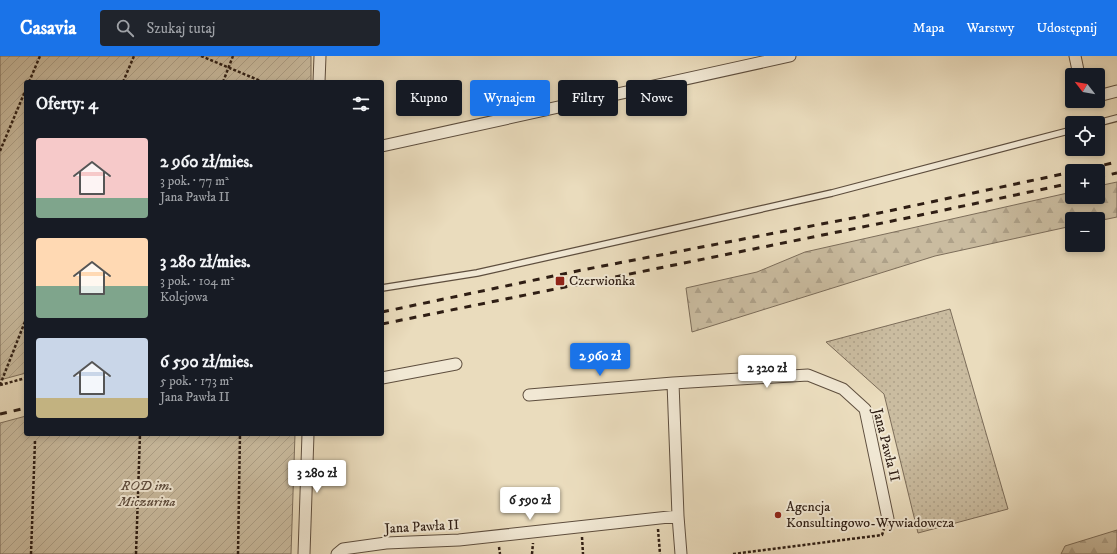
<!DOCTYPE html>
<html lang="pl">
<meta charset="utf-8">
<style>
body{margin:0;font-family:"IM FELL DW Pica",serif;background:#20242c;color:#f1f3f6;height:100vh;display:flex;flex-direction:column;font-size:15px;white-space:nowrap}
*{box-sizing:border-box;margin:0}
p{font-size:13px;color:#9ea1a6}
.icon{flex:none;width:22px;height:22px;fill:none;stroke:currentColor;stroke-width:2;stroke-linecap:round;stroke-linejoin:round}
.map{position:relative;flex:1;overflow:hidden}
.side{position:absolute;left:24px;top:24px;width:360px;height:356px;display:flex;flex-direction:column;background:#171b24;border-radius:4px;box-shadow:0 2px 6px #0003}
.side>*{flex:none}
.banner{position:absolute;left:396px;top:24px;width:380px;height:36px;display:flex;gap:8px}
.needle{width:26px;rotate:301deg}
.controls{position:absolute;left:1065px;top:12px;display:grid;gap:8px}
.controls a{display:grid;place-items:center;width:40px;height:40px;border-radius:4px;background:#171b24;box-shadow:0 2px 6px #0003;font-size:20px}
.price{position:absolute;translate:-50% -34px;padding:0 9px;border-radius:4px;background:#fff;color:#222;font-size:13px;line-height:26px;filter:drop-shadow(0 1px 2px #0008)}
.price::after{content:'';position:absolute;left:50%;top:24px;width:12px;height:9px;margin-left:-6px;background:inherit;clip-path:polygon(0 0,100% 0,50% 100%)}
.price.on{background:#1a73e8;color:#fff}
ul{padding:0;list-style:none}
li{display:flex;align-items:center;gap:12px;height:100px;padding:0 12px}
li span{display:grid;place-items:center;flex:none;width:112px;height:80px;border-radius:4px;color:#555}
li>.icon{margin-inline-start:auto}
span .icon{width:48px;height:48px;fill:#fffc;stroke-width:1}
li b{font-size:17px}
h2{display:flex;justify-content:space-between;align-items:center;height:48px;padding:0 12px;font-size:17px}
.tag{padding:0 14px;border-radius:4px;background:#171b24;box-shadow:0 2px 6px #0003;font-size:14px;line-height:36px}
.tag.on{background:#1a73e8;color:#fff}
header{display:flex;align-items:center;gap:24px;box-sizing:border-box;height:56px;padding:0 20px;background:#1a73e8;color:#fff}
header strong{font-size:19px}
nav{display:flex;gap:22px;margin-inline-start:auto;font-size:14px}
.search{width:280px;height:36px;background:#20242c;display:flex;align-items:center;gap:10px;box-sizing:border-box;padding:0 14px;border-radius:4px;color:#9ea1a6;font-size:15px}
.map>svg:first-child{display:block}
.grass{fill:url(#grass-dots);stroke:#7c6d5a}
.forest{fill:url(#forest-firs);stroke:#7c6d5a}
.garden{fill:url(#garden-furrows);stroke:#7c6d5a}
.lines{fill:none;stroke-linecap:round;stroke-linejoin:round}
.service-casing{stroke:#5e4e3e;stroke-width:8}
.minor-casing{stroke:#5e4e3e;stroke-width:13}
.path{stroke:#2f1e14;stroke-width:2.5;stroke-dasharray:3 2;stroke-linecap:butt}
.service{stroke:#f1e8d4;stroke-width:5.5}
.minor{stroke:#f1e8d4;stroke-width:11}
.rail{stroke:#2f1e14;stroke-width:3;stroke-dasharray:7 7;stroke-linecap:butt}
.poi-dot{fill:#8f2418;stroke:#f1e8d4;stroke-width:1.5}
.labels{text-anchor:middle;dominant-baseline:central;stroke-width:4;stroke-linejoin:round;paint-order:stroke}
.poi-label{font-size:14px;fill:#2f1e14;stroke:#f1e8d4;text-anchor:start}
.street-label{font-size:14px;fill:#2f1e14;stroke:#f1e8d4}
.park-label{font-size:14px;font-style:italic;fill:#5e4d3e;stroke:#f1e8d4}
</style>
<header>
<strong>Casavia</strong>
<div class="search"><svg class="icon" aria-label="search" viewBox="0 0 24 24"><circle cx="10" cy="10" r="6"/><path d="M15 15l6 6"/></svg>Szukaj tutaj</div>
<nav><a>Mapa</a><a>Warstwy</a><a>Udostępnij</a></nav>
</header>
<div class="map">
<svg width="1117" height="498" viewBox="0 0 1117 498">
<defs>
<pattern id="grass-dots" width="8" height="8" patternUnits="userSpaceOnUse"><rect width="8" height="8" fill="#cabca0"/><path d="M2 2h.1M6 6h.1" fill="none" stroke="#aea189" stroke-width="1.8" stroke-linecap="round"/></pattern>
<pattern id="forest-firs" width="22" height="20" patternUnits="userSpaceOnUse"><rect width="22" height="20" fill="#cabca0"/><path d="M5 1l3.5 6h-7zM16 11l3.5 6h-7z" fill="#aea189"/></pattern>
<pattern id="garden-furrows" width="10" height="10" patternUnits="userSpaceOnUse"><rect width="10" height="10" fill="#cabca0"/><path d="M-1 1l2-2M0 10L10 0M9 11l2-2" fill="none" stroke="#aea189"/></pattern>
</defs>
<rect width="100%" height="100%" fill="#eadcbd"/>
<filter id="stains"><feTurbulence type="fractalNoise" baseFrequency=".005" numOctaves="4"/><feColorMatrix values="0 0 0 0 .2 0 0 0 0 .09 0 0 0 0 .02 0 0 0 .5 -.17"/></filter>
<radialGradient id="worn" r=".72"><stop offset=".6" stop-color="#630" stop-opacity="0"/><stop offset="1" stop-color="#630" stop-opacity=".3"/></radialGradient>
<path class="grass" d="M950,253L1008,453L918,477L884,338L826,286Z"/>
<path class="forest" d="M1117,126V161L1098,165V163H1072V170L935,200L692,276L686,232L757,216L805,196L1072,136V141H1098V130Z
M1117,474V498H1061L1065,490Z"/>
<path class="garden" d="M0,0H311V26H26V317L0,324Z
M26,360V378H295L291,498H0V367Z"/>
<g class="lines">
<g class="service-casing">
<path id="service" d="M1098,67L1117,62
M382,232L477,217L832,137L1072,74"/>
</g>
<g class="minor-casing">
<path id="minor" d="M1075,0L1079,19
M319,26L320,0
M1098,40L1117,35
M382,90L790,0
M382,322L456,308
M529,339L673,327
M678,460L673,327L808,319L843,333L865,353L888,463
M304,498L308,378
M337,498L343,493L386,487L459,484L678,460L681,498"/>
</g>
<path class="path" d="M201,0L263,26
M29,26L40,0
M123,26L134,0
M223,26L233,0
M0,95L26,33
M0,329L26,263
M0,329L26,322
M658,473L660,498
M582,481L583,498
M499,491L500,498
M31,498L35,385
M136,498L140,378
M238,498L240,378
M532,498L533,487
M733,498L882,479L884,473"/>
<use href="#service" class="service"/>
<use href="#minor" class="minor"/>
<path class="rail" d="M1077,115L1117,106
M1098,121L1117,117
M382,256L582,214L879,157L1072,116
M382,268L902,163L1072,127
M0,358L26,352"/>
</g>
<g class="poi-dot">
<rect x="555" y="220" width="10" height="10" rx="2"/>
<circle cx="778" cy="459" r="4"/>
</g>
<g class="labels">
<g class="poi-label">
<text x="569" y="225">Czerwionka</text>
<text x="786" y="451">Agencja<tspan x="786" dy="16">Konsultingowo-Wywiadowcza</tspan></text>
</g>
<g class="street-label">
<text transform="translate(886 389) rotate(76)">Jana Pawła II</text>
<text transform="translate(422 471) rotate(-3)">Jana Pawła II</text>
</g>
<g class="park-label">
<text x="147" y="430">ROD im.<tspan x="147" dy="16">Miczurina</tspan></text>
</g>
</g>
<rect width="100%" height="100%" filter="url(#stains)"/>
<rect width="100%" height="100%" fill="url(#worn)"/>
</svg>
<div class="controls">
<a><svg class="needle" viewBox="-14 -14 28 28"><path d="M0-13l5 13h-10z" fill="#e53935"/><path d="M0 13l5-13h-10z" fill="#9ea1a6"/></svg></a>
<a><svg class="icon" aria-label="locate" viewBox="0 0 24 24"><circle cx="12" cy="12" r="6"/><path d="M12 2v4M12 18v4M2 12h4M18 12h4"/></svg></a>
<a>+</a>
<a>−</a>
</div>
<b class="price on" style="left:600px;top:321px">2 960 zł</b>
<b class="price" style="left:767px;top:333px">2 320 zł</b>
<b class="price" style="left:317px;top:438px">3 280 zł</b>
<b class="price" style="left:530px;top:465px">6 590 zł</b>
<div class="banner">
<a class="tag">Kupno</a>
<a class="tag on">Wynajem</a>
<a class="tag">Filtry</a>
<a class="tag">Nowe</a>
</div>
<section class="side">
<h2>Oferty: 4<svg class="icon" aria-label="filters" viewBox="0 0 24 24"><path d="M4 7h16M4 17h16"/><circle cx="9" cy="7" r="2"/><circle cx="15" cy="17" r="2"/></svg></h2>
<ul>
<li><span style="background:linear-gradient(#f6c9c9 75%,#7fa58c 0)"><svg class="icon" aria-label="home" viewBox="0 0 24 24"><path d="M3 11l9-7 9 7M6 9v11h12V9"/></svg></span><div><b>2 960 zł/mies.</b><p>3 pok. · 77 m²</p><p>Jana Pawła II</p></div></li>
<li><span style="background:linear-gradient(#ffd9b3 60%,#7fa58c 0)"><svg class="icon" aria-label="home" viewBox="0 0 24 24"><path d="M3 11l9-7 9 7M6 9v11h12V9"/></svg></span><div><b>3 280 zł/mies.</b><p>3 pok. · 104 m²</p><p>Kolejowa</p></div></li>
<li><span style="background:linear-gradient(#c9d6e8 75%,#c2b280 0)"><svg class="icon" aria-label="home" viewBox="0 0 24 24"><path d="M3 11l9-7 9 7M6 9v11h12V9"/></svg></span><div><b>6 590 zł/mies.</b><p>5 pok. · 173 m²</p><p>Jana Pawła II</p></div></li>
</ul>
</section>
</div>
